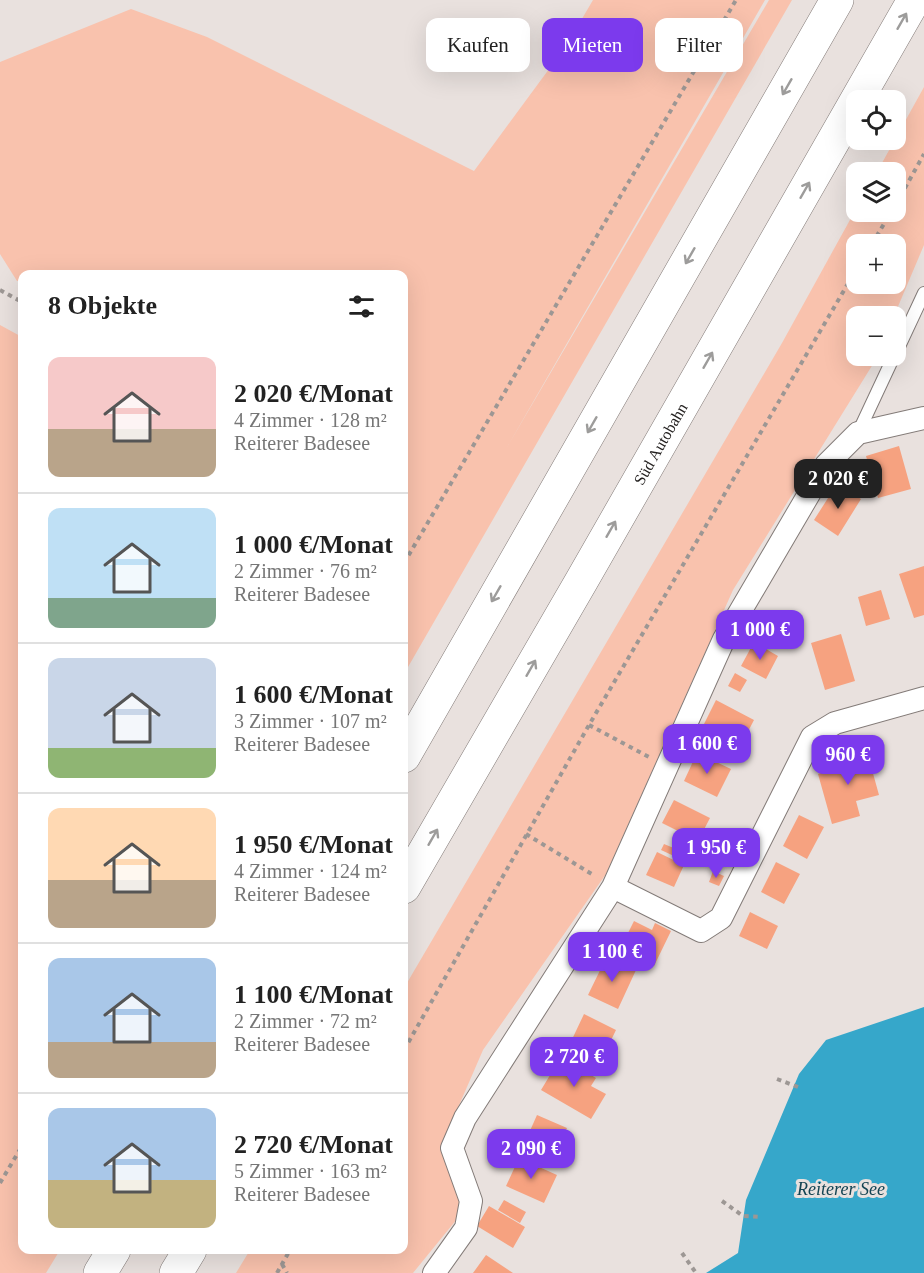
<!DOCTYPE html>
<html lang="de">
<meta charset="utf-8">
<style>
body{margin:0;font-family:Georgia,serif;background:#f6f6f6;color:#222;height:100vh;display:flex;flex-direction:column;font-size:22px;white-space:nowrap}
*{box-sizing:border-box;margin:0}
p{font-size:20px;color:#767676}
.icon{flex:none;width:33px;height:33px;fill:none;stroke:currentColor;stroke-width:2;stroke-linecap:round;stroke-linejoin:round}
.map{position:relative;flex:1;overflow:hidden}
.side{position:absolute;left:18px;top:270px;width:390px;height:984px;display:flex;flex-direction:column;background:#fff;border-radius:12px;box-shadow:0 6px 24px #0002}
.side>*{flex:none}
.banner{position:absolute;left:426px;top:18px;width:408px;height:54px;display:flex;gap:12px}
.controls{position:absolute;left:846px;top:90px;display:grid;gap:12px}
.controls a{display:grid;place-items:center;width:60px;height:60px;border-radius:12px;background:#fff;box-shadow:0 6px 24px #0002;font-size:30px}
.price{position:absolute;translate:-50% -51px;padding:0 14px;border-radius:12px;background:#7c3aed;color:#fff;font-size:20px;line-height:39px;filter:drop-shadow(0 2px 3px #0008)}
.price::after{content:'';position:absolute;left:50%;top:36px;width:18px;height:14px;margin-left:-9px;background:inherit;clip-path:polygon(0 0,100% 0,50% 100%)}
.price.on{background:#222;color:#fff}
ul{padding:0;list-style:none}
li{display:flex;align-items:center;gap:18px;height:150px;padding:0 30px}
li+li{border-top:2px solid #e0e0e0}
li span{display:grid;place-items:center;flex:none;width:168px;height:120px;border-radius:12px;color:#555}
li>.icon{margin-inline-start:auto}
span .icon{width:72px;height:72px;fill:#fffc;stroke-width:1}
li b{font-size:26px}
h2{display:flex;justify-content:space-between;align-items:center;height:72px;padding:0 30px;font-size:26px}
.pill{padding:0 21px;border-radius:12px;background:#fff;box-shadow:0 6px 24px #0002;font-size:21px;line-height:54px}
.pill.on{background:#7c3aed;color:#fff}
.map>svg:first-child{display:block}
.green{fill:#f9c2ad;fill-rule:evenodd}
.water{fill:#36a7ca}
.building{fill:#f6a280}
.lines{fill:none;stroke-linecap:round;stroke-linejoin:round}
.service-casing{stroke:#837b78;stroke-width:14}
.minor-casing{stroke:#837b78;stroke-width:24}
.motorway-casing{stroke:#837b78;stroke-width:34}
.path{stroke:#9d9794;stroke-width:4;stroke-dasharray:4.5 4.5;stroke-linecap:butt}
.service{stroke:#fff;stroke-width:12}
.minor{stroke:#fff;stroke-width:22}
.motorway{stroke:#fff;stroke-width:33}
.oneway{stroke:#9d9c9b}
.labels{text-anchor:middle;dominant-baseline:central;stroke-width:6;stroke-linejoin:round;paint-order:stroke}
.street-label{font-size:16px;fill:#252221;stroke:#e9e1de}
.water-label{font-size:18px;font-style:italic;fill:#144453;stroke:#e9e1de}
</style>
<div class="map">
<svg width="924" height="1273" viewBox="0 0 924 1273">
<rect width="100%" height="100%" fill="#e9e1de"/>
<path class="green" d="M593,0H765L506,449L769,0H792L404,674V274H22V281H17L0,254V62L131,9L207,37L474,171L566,46Z
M924,87V245L894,316H856V356H878L733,590L606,874L483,1050L444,1140L463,1198L457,1219L413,1273H236L250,1250H404V988L782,343L856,209V212H896V172H877ZM856,244H896V284H856Z
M0,325L22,337V1250H60L46,1273H0Z"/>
<path class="water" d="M924,1007V1273H706L738,1253L746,1200L799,1074L826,1040Z"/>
<path class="building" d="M899,446L911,489L878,498L866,456Z
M837,484L861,499L838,536L814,520Z
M924,566V615L914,618L899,574Z
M881,590L890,619L866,626L858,597Z
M841,634L855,681L825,690L811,643Z
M754,642L778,656L766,679L741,666Z
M735,673L747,680L740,692L728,686Z
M716,700L754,720L741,745L735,742L731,751L711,740L715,732L703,726Z
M866,748L879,795L856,801L860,816L832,824L818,774L844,766L841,755Z
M697,753L731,769L717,797L684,781Z
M674,800L710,818L698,841L662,823Z
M799,815L824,827L807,859L783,846Z
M664,844L676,849L674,856L661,850Z
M657,852L684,865L674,887L646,875Z
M776,862L800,874L784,904L761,892Z
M713,871L724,876L719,886L709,882Z
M750,912L778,926L767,949L739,936Z
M634,921L652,930L655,923L671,931L654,966L620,949Z
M607,956L636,970L618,1009L588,995Z
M584,1014L616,1030L599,1065L567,1050Z
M561,1057L596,1078L591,1086L606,1094L591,1119L541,1090Z
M537,1115L567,1128L550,1167L531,1158L536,1147L525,1142Z
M519,1158L557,1175L544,1203L506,1186Z
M504,1200L526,1212L520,1223L498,1210Z
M489,1206L525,1227L513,1248L477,1226Z
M486,1255L513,1273H473Z"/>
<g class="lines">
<g class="service-casing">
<path id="service" d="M896,353L924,293
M858,433L894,356"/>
</g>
<g class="minor-casing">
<path id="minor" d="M613,887L701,931L721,918L812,737L835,723L924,698
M434,1273L466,1228L471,1201L452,1148L465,1118L613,887L724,639L826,465L858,433L924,418"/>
</g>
<g class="motorway-casing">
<g id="motorway">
<path d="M404,756L837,0"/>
<path id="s1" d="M404,887L582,580L914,0"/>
<path d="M100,1273L114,1250"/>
<path d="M176,1273L190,1250"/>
</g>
</g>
<path class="path" d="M896,204L924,154
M872,244L891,212
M0,290L22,302
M404,563L736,0
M589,725L649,757
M526,834L595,876
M404,1050L589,725L856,270
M777,1079L798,1087
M0,1183L22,1146
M722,1201L743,1216L761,1217
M682,1253L696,1273
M282,1264L287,1273
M277,1273L290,1250"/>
<use href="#service" class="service"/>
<use href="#minor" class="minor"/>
<use href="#motorway" class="motorway"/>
</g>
<defs><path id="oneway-shaft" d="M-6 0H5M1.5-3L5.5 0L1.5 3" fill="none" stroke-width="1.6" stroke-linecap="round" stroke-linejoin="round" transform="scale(1.5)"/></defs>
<g class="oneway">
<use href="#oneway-shaft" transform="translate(902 21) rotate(-60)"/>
<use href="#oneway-shaft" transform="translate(787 87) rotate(120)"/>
<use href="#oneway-shaft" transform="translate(805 190) rotate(-60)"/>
<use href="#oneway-shaft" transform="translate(690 256) rotate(120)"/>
<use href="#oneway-shaft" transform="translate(708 360) rotate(-60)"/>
<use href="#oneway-shaft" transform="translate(592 425) rotate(120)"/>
<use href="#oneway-shaft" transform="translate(611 529) rotate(-60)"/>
<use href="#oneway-shaft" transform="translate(496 594) rotate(120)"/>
<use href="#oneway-shaft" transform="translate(531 668) rotate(-60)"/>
<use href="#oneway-shaft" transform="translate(433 837) rotate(-60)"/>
</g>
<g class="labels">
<g class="street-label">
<text stroke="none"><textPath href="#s1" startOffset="512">Süd Autobahn</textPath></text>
</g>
<g class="water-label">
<text x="841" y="1189">Reiterer See</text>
</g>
</g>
</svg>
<div class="controls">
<a><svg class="icon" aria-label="locate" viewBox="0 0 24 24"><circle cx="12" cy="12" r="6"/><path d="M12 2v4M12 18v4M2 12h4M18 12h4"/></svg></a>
<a><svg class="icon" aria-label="layers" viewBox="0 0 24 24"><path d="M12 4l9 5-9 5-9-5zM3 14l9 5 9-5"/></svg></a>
<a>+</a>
<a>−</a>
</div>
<b class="price on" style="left:838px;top:510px">2 020 €</b>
<b class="price" style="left:760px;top:661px">1 000 €</b>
<b class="price" style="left:707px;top:775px">1 600 €</b>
<b class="price" style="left:848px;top:786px">960 €</b>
<b class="price" style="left:716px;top:879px">1 950 €</b>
<b class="price" style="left:612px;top:983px">1 100 €</b>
<b class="price" style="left:574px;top:1088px">2 720 €</b>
<b class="price" style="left:531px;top:1180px">2 090 €</b>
<div class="banner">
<a class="pill">Kaufen</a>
<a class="pill on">Mieten</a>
<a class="pill">Filter</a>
</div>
<section class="side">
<h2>8 Objekte<svg class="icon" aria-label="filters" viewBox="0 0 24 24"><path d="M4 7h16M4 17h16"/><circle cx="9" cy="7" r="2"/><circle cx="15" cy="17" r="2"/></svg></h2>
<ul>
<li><span style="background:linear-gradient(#f6c9c9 60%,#b9a48a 0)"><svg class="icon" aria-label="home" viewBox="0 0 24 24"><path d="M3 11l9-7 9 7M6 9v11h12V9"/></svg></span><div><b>2 020 €/Monat</b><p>4 Zimmer · 128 m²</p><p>Reiterer Badesee</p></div></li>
<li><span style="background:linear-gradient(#bfe0f5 75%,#7fa58c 0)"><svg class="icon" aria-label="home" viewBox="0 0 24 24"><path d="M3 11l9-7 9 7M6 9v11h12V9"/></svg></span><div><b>1 000 €/Monat</b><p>2 Zimmer · 76 m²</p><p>Reiterer Badesee</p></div></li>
<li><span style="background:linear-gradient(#c9d6e8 75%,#8fb573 0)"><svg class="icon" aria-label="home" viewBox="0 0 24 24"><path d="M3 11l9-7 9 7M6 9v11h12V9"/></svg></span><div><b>1 600 €/Monat</b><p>3 Zimmer · 107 m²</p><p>Reiterer Badesee</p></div></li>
<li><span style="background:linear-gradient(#ffd9b3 60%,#b9a48a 0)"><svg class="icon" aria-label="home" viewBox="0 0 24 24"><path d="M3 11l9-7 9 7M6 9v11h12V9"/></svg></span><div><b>1 950 €/Monat</b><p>4 Zimmer · 124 m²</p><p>Reiterer Badesee</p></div></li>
<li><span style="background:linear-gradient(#a9c7e8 70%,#b9a48a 0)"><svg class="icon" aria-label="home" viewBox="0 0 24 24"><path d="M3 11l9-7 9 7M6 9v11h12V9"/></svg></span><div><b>1 100 €/Monat</b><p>2 Zimmer · 72 m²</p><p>Reiterer Badesee</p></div></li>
<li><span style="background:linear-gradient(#a9c7e8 60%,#c2b280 0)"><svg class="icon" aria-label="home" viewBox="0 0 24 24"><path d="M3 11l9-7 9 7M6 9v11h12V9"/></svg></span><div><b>2 720 €/Monat</b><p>5 Zimmer · 163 m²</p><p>Reiterer Badesee</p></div></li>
</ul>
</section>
</div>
